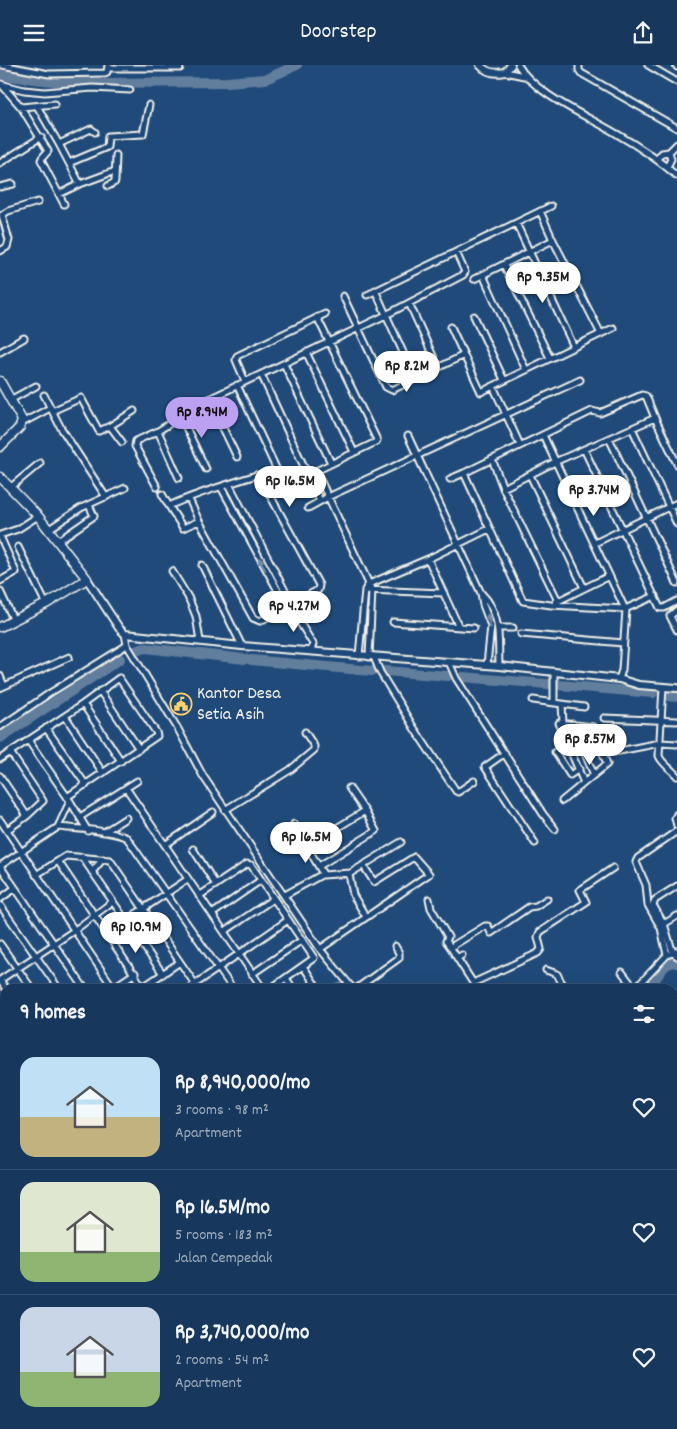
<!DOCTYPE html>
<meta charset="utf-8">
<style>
body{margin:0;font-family:Dekko,sans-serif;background:#203f62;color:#f1f3f6;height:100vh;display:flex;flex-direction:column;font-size:19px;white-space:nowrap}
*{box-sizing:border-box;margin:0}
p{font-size:16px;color:#9eacbb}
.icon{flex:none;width:28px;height:28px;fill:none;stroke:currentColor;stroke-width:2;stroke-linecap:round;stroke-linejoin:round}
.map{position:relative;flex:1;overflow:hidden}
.sheet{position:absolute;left:0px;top:919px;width:678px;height:446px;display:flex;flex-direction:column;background:#17385c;border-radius:15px 15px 0 0;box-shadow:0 5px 20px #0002,0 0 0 1px #365272}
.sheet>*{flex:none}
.price{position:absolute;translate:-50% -42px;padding:0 11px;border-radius:18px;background:#fff;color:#222;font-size:16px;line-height:32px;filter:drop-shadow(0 1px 2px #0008)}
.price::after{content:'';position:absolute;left:50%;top:30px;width:15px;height:11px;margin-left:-8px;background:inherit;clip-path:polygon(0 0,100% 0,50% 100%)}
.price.selected{background:#bca0f2;color:#111}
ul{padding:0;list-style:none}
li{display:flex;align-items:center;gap:15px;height:125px;padding:0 20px}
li+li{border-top:1px solid #365272}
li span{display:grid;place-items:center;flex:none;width:140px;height:100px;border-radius:15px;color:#555}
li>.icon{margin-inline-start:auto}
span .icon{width:60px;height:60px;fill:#fffc;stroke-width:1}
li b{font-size:21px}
h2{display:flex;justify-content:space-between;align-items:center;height:60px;padding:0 20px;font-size:21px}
header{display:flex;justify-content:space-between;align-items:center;height:65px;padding:0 20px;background:#17385c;font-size:22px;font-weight:600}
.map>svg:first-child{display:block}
.built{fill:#2d5581}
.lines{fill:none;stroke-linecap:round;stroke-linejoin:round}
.river{stroke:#627e9d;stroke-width:10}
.minor-casing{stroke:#f4f1e8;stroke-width:9}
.tertiary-casing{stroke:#f4f1e8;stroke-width:10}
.primary-casing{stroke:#f4f1e8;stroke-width:11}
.minor{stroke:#1f4a7a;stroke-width:5}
.tertiary{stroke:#1f4a7a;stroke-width:6}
.primary{stroke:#1f4a7a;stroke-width:8}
.oneway{fill:#748da6}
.labels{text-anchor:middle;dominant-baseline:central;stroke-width:5;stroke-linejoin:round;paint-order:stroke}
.poi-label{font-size:18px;fill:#f4f1e8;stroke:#1f4a7a;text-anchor:start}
</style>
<header><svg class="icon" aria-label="menu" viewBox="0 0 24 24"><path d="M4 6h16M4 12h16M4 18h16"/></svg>Doorstep<svg class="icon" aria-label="share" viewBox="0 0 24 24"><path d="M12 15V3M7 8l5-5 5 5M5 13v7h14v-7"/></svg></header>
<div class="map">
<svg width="677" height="1364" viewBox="0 0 677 1364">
<rect width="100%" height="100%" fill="#1f4a7a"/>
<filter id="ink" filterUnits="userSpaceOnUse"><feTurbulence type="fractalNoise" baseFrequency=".02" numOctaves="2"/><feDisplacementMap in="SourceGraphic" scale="10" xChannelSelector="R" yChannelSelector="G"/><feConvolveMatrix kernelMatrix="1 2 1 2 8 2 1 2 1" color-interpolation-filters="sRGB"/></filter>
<g filter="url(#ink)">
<path class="built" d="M5,1006V1052L0,1045V1009Z"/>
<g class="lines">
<path class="river" d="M0,10L53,16L97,18L227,17L266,14L297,0
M135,586L145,583L245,594
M251,595L372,606
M385,606L448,611
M463,612L653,628
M668,631L677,632
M0,673L120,594
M337,924L342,922L346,924
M648,924L664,902L671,897L677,898
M0,982L5,980"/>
<g class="minor-casing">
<path id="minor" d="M2,0L49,9L105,8L107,7L108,0
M518,0C535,30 588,51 617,69C638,81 659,95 677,111
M579,0V5L581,8L677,63
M648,0L677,17
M676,0L677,2
M108,3H180
M505,7L524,11
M0,19L24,25L45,27L92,23L130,25
M1,19L21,42L48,86L42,93L41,95L64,139
M37,41L59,79
M21,42L55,39
M657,94L662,88L669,87L677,79
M0,98L41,72
M69,98L107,82L108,71L143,69L149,40
M667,102L671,94L669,87
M80,119L59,79L91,64L95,67
M108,121L115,117L116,90
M0,122L13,119
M59,129L80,119L115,106
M540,146L553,175L601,269
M516,158L574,282
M0,186L7,182L9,175L2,150L8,146L38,137
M504,200L550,293
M483,210L526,305
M474,214L553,175
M375,225L415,314L464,290
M367,230L551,141
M343,231L386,322L392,325L415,314
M409,238L438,302
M474,251L504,315
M451,262L481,327L613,263
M0,287L24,273
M306,287L354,387
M284,299L331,398
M261,309L320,436
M245,316L236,295L237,291L325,249
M237,320L282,416L289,419L376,377L377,375L317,252
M493,321L520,380
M44,330L61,363L106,432
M12,334L36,321
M209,334L237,392
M52,346L81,333L99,366L110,361L122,377
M181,352L206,404
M655,353L646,331L642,330L600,348L592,346L464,408L523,536L551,540L625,544L655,531
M22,358L50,343
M110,361L134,346
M632,363L677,459
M158,366L179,413
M543,370L625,544
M408,371L481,528L483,540L491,561L487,600
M609,373L677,518
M584,384L660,543H664L677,536
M492,394L503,423L558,536
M316,406L369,519L365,525L359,591
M530,410L584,523
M450,414L464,408
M229,419L292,539V545L313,579L311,586
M157,422L135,381L136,376L158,366L209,334L386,250L463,210L465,207L456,187
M221,422L287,542
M10,423L40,398
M503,423L557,396L655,353L677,399
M162,429L169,441
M189,434L199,456L253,553L260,556L318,525L319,520L259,410H256C227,420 196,428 169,441L183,463L199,456
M308,443L328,432L580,315
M49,464L81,443L125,423
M0,470L18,464L38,451
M0,471L16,507L0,516
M58,476L94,451L89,440
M595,478L677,438
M18,482L46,539
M428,494L459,562
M202,500L242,581
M172,506L188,532L196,551L200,576
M369,519L428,494L489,464
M365,525L444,528
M0,526L14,556
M482,529C502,549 498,575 499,601
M556,537L609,511
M677,545L670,551L677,565
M393,557L474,563
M499,563H513
M125,569L127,580L178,664L203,711L320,884L353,924
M521,569L623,578
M369,592L372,525L371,523
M374,592L380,607L414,663L456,726L458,727L474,716
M449,597L456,613L543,749L555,764
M554,607V638
M0,611L4,621
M619,614L622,605L626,544
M663,622L659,691C663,700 672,704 677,711
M0,623L69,592
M100,626L139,684
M533,635L584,642
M83,639L121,696
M562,639L563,658
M65,651L103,708
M604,653L677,656
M573,659L594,710
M0,662L50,628L127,580
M46,663L86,720
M28,675L70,736L58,762
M555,687L570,710L579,704
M614,687L660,678L677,679
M505,688L485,702L535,778
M0,694L83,639L119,613L156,667L157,671L67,732
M0,711L27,751
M126,723L165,780
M349,723L365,746
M70,736L88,766
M562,736L607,699L593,662L559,658L584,718
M225,745L290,705L314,685V681L305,667
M213,747L165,780L263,924
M677,749L675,753L677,761
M80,752L137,716
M0,755L112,921
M58,762C76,764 112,765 127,773L233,924
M7,765L27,751L43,736L10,687
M104,767L126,753
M193,784L216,820
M82,792L163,909
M58,796L144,924
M0,801L85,924
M0,801L58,762
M319,801L376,766L365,746L330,767
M92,807L103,794
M36,810L66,791L110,795L195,919
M323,810L350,808
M677,821L655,835L653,840L664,859L673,888L677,891
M285,830L323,809L294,759
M199,831L247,799L251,800L314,893L270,924
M0,834L15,823
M429,834L431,843L448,872L446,876L451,883
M0,840L59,924
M212,849L261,815
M366,852L353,830L349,809L401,777
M664,859L677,851
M225,866L273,834
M107,868L188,814
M0,879L32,924
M320,884L429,809L414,792L374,817L363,800
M462,890L457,893L477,924
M667,890L661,863L648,840L646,820L636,797L638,793L677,766
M457,893L451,883L454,880L485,861H488L491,868L529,842L536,841L547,834
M303,901L318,924
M546,905L557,909L565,924
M622,907L635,924
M252,909L302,875
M286,913L293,924
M0,915L75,865L112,837
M0,915L6,924
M473,918L538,888L541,884L538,872L540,867L586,837L580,825L613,803
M143,922L180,897
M101,924L117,920L135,908
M188,924L288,855
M356,924L399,893V888L395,881
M635,924L667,890L677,886
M0,955L5,962
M672,984L676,980
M0,997L5,994
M0,1054L5,1061
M0,1066L5,1073
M672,1099L677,1096
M0,1110L5,1117
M672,1132L677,1129
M0,1138L5,1134
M672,1163L677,1160
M0,1165L5,1162
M1,1192L5,1198
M0,1229L5,1237
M0,1275L5,1272
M0,1304L5,1301
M0,1316L5,1323
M0,1357L5,1364
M55,1360L58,1364
M200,1360L221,1364
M391,1360L393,1364
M420,1360L422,1364
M531,1360L533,1364
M562,1360L565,1364
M597,1360L600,1364
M629,1360L632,1364
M330,1361L344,1364
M35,1364L41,1360
M121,1364L122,1360
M305,1364L306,1360
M494,1364L499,1361L500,1364
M613,1364L619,1360"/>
</g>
<g class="tertiary-casing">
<path id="tertiary" d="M480,0C487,8 495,9 505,7L511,0
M87,514L119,563L125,569L242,581L499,601L619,614L639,620L677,623"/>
</g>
<g class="primary-casing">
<path id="primary" d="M0,316L22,355L20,362L0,382
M0,412L38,451L87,514L46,539L0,562"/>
</g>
<use href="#minor" class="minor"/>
<use href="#tertiary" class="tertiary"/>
<use href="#primary" class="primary"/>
</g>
<defs><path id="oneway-solid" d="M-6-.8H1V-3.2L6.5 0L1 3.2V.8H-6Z" transform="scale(1.25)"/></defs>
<g class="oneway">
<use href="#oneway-solid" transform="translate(262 499) rotate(-118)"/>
<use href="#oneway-solid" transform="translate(489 556) rotate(-104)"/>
</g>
</g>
<defs>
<g id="civic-ring" transform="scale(1.125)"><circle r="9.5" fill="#1f4a7a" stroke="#ffd166" stroke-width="1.5"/><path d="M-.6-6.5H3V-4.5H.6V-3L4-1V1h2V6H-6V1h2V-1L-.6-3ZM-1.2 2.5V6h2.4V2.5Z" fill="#ffd166"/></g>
</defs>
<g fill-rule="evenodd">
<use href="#civic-ring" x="181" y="639"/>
</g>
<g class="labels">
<g class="poi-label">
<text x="197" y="629">Kantor Desa<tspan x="197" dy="21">Setia Asih</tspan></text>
</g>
</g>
</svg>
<b class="price" style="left:543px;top:239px">Rp 9.35M</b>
<b class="price" style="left:407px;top:328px">Rp 8.2M</b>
<b class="price selected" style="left:202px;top:374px">Rp 8.94M</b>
<b class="price" style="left:290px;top:443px">Rp 16.5M</b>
<b class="price" style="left:594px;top:452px">Rp 3.74M</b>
<b class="price" style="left:294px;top:568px">Rp 4.27M</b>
<b class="price" style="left:590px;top:701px">Rp 8.57M</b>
<b class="price" style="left:306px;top:799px">Rp 16.5M</b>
<b class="price" style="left:136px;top:889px">Rp 10.9M</b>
<section class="sheet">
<h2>9 homes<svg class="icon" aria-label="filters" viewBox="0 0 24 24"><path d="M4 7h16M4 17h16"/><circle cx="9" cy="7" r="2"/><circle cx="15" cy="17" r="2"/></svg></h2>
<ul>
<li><span style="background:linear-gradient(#bfe0f5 60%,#c2b280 0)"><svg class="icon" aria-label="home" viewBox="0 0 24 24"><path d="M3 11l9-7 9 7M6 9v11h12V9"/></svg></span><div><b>Rp 8,940,000/mo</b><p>3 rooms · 98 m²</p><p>Apartment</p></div><svg class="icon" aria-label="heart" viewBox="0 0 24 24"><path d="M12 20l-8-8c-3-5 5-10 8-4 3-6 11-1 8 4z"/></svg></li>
<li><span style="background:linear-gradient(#dfe7d0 70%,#8fb573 0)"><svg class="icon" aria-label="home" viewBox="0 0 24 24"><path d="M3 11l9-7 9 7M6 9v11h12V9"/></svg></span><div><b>Rp 16.5M/mo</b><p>5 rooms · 183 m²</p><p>Jalan Cempedak</p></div><svg class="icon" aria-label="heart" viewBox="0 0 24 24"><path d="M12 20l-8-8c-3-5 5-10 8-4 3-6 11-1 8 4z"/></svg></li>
<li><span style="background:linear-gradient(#c9d6e8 65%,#8fb573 0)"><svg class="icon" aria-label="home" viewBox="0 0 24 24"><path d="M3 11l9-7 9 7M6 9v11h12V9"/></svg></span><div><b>Rp 3,740,000/mo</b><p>2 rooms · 54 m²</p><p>Apartment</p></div><svg class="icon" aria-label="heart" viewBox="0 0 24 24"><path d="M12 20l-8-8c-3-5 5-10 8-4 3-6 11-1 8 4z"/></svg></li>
</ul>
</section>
</div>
